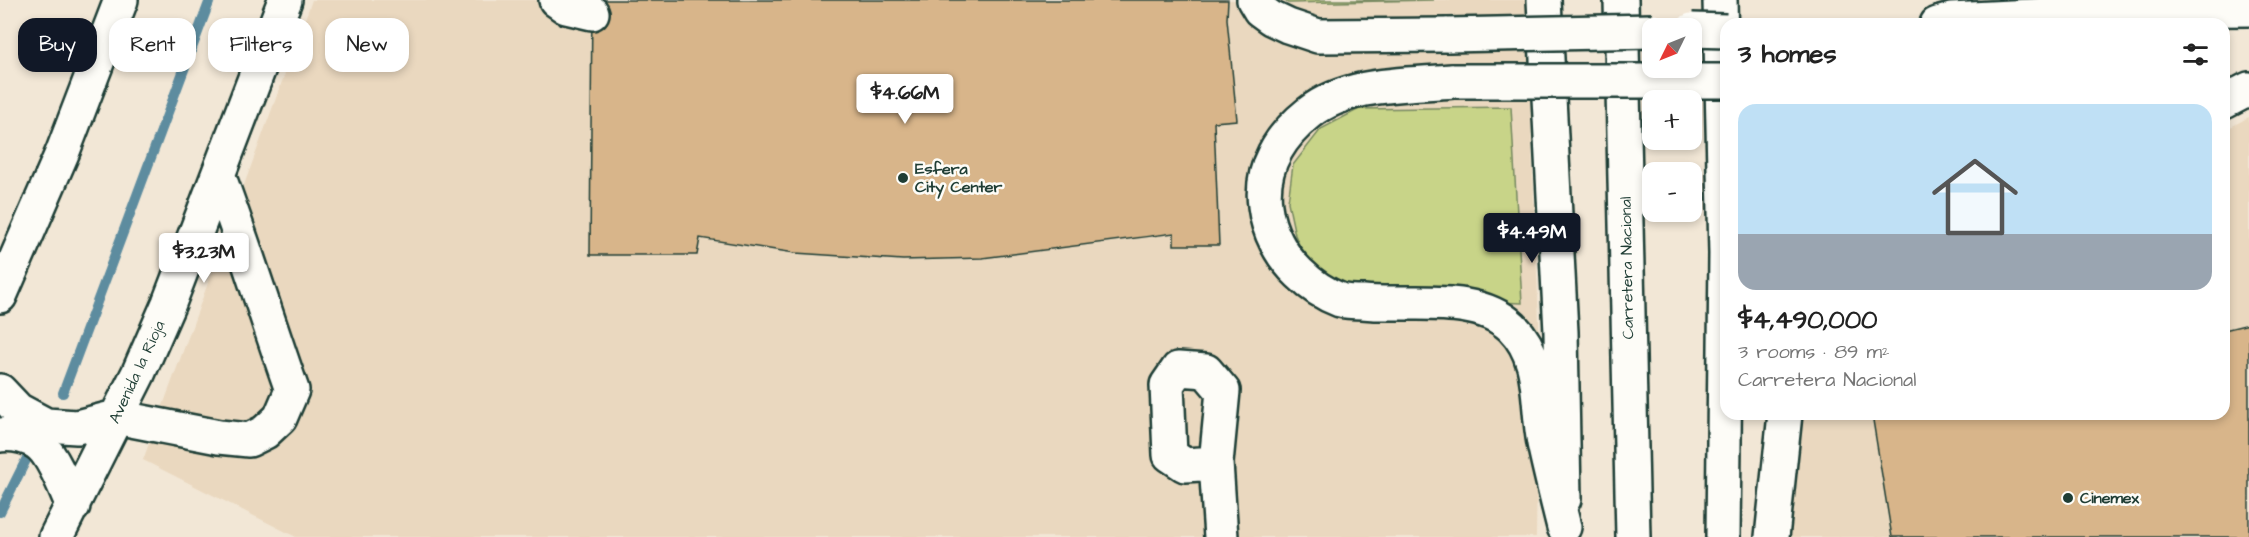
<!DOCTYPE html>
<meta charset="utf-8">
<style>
body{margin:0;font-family:"Architects Daughter",sans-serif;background:#f2f2f2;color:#222;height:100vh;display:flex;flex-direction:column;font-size:22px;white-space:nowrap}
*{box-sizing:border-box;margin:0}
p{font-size:20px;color:#767676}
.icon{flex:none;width:33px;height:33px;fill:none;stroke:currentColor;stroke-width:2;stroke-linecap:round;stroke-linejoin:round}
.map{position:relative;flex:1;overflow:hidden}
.details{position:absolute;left:1720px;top:18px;width:510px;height:402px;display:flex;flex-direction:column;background:#fff;border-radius:18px;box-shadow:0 3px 9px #0003}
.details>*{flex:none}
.hud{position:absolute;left:18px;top:18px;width:570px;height:54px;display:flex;gap:12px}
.needle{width:39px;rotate:227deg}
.controls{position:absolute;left:1642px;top:18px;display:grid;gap:12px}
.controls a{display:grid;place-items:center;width:60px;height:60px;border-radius:12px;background:#fff;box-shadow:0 3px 9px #0003;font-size:30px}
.price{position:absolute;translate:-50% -51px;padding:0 14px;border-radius:6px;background:#fff;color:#222;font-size:20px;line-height:39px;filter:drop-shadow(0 2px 3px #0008)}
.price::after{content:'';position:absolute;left:50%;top:36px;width:18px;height:14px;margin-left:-9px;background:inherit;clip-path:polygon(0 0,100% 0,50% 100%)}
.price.current{background:#111827;color:#fff}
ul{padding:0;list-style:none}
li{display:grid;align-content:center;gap:12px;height:318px;padding:0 18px}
li span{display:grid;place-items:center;height:186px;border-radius:18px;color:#555}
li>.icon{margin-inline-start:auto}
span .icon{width:108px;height:108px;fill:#fffc;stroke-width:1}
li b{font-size:26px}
h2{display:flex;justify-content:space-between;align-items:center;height:72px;padding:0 18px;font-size:26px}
.chip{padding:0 21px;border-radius:18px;background:#fff;box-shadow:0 3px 9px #0003;font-size:21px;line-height:54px}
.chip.current{background:#111827;color:#fff}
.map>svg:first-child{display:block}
.built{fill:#ead8bf}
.green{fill:#c8d488;stroke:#74885e;stroke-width:1.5}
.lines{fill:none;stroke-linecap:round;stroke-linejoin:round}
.stream{stroke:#5d8c9f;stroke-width:10}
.building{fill:#d8b58a;stroke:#1f3d34;stroke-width:1.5}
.minor-casing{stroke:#1f3d34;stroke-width:38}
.highway-casing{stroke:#1f3d34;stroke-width:38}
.minor{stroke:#fdfcf7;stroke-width:33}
.highway{stroke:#fdfcf7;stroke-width:33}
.minor-bridge-casing{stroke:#1f3d34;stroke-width:38;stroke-linecap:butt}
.highway-bridge-casing{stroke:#1f3d34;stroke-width:38;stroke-linecap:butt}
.minor-bridge{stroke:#fdfcf7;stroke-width:33}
.highway-bridge{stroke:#fdfcf7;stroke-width:33}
.poi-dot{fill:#1f3d34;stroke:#fdfcf7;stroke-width:2}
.labels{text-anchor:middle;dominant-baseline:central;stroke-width:5;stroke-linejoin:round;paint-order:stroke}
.poi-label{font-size:16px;font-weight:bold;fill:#1f3d34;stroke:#fdfcf7;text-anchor:start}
.street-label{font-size:16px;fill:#1f3d34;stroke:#fdfcf7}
</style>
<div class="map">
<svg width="2249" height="537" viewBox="0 0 2249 537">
<rect width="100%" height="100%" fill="#f2e7d6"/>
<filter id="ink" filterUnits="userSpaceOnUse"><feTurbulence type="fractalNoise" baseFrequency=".0167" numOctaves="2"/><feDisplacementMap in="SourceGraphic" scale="12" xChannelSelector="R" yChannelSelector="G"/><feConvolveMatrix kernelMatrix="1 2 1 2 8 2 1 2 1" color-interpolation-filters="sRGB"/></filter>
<g filter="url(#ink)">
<path class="built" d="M312,0H1526L1539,323L1536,537H296L143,460Z
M2249,117V537H1781L1795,414H2224L2225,130Z"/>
<path class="green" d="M1284,0H1434L1288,3Z
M1511,107L1522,303L1388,298L1338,286L1306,261L1295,235L1288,202L1293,165L1321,129L1359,109Z"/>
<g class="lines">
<path class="stream" d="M63,393L210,0
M0,512L26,460"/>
</g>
<path class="building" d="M592,0H1228L1227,19L1237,120L1214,122L1219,245H1174V233L982,258L903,260L795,253L700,238L697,255H590Z
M2249,324V537H1892L1872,414H2224V330Z"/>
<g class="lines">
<g class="minor-casing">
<path id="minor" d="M556,0L566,7L592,13
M1254,0L1260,10L1271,18L1288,26L1318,36L1448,35
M1544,0L1561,332L1564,499
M1937,24L1951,20L2147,10L2249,9
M2224,102L2249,89
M0,296L63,151L121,0
M0,391L18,410L46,425L77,427L116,417L219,437L249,440L265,432L280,418L292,390C267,319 245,247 219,177
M0,435C13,433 31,437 41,446C54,458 66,490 73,506
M1216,463L1185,465L1170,455L1167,385L1178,369L1206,371L1223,391L1216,463L1221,537
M56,537L138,374L169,303L285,0"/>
</g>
<g class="highway-casing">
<path id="highway" d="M1621,0L1633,537
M1720,0L1726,254L1723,537
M2181,0L2204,9
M1453,81C1407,85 1348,82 1309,113C1280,136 1260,167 1265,206C1268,231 1281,256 1299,273C1311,285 1324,294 1340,300C1347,302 1356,302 1363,302C1408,307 1476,292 1512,327C1544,359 1536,402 1544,443C1550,471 1557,499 1564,527
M1772,537L1785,414"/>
</g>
<use href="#minor" class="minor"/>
<use href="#highway" class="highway"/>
<g class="minor-bridge-casing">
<path id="minor-bridge" d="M1692,30L1726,31
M1448,35L1653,31"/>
</g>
<g class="highway-bridge-casing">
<path id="highway-bridge" d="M1453,81H1726"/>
</g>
<use href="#minor-bridge" class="minor-bridge"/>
<use href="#highway-bridge" class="highway-bridge"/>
</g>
</g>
<g class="poi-dot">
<circle cx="903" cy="178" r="6"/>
<circle cx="2068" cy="498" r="6"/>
</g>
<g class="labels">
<g class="poi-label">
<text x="915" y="169">Esfera<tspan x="915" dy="18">City Center</tspan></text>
<text x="2080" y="498">Cinemex</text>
</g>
<g class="street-label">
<text transform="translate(1627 268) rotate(-91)">Carretera Nacional</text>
<text transform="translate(137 372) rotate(-65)">Avenida la Rioja</text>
</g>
</g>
</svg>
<div class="controls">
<a><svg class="needle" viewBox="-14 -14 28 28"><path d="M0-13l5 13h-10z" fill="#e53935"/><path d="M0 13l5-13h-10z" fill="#767676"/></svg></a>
<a>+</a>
<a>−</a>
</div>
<b class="price" style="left:905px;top:125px">$4.66M</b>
<b class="price current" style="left:1532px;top:264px">$4.49M</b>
<b class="price" style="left:204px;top:284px">$3.23M</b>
<div class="hud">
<a class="chip current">Buy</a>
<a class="chip">Rent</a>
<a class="chip">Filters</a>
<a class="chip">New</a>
</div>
<section class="details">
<h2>3 homes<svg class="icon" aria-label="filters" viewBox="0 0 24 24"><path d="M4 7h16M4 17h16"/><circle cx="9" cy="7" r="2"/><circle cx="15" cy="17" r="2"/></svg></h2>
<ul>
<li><span style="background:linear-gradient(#bfe0f5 70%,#9aa5b1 0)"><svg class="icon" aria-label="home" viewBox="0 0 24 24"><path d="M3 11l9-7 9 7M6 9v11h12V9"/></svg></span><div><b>$4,490,000</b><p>3 rooms · 89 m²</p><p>Carretera Nacional</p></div></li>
</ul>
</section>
</div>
